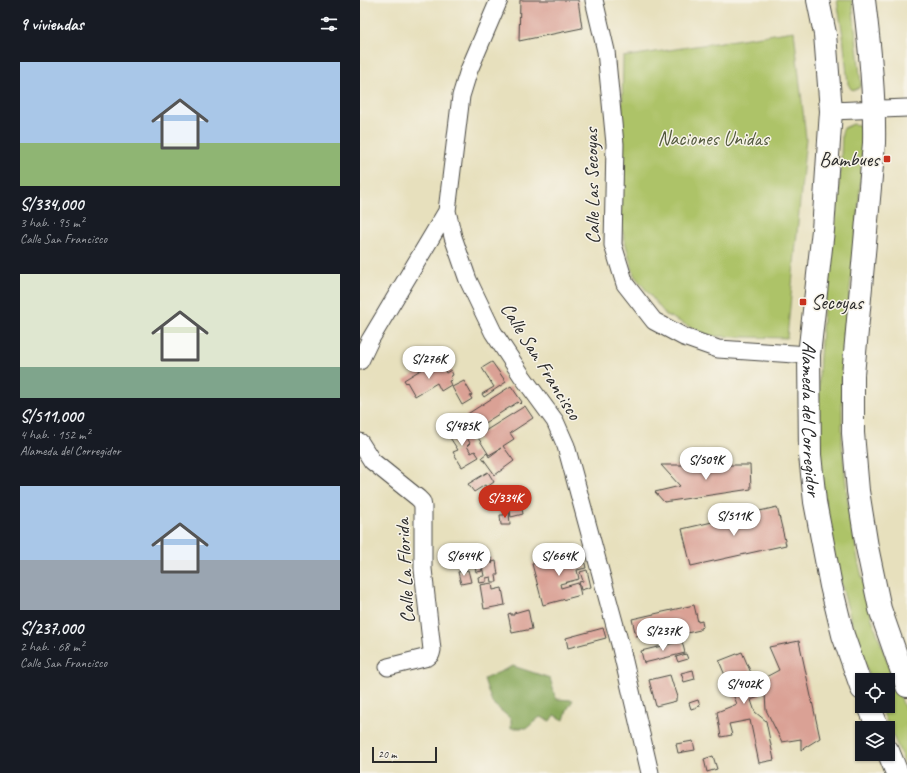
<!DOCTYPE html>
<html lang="es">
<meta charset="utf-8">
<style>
body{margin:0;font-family:Caveat,sans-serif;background:#242831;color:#f1f3f6;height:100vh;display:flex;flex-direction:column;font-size:15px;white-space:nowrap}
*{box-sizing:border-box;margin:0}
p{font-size:13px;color:#9ea1a6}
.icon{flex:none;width:22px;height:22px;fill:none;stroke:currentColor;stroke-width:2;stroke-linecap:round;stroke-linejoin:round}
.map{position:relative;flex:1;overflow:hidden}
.details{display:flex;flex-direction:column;background:#171b24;width:360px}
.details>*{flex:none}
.controls{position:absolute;left:495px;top:673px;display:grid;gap:8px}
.controls a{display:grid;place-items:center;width:40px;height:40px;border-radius:0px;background:#171b24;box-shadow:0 1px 3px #0004;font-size:20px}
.scale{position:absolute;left:12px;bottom:10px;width:65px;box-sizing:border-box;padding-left:4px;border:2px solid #2b2b2b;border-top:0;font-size:11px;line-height:14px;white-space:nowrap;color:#2b2b2b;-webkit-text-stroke:3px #f7f3e8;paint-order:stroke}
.price{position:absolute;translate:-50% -34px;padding:0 9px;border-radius:14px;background:#fff;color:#222;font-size:13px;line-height:26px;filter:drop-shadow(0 1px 2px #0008)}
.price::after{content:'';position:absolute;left:50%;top:24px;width:12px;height:9px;margin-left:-6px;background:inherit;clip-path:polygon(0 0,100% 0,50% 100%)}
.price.on{background:#c8321e;color:#fff}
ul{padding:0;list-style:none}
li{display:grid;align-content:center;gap:8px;height:212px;padding:0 20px}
li span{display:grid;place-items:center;height:124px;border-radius:0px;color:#555}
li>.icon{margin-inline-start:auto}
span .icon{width:72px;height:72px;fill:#fffc;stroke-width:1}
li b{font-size:17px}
h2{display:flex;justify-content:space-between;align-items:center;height:48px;padding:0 20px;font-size:17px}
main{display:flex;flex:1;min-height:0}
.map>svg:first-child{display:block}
.green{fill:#adc368;stroke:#6c774a}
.forest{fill:#8aa95c;stroke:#5a6a44}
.building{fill:#daa195}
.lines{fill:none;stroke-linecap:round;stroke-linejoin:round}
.minor-casing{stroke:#474641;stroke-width:19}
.secondary-casing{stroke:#474641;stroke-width:24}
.minor{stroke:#fff;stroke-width:17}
.secondary{stroke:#fff;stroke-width:22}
.poi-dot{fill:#c8321e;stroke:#f7f3e8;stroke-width:1.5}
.labels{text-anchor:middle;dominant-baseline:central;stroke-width:3;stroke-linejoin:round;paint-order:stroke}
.park-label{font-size:20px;fill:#52593d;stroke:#f7f3e8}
.poi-label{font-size:20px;fill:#2b2b2b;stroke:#f7f3e8;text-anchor:end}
.street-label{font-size:20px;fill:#2b2b2b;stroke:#f7f3e8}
</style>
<main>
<section class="details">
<h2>9 viviendas<svg class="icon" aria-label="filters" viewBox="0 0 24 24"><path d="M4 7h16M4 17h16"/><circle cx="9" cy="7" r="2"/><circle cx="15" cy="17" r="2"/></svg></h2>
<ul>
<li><span style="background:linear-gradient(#a9c7e8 65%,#8fb573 0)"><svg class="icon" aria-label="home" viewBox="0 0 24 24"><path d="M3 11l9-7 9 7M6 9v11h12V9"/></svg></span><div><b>S/334,000</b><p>3 hab. · 95 m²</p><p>Calle San Francisco</p></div></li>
<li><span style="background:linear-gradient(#dfe7d0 75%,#7fa58c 0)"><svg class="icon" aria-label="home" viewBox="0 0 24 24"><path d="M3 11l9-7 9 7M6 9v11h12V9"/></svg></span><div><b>S/511,000</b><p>4 hab. · 152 m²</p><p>Alameda del Corregidor</p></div></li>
<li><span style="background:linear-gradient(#a9c7e8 60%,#9aa5b1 0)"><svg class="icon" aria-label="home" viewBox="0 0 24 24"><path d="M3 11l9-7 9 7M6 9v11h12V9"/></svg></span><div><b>S/237,000</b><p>2 hab. · 68 m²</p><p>Calle San Francisco</p></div></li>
</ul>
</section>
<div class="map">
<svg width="547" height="773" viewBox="0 0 547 773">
<rect width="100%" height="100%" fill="#f7f3e8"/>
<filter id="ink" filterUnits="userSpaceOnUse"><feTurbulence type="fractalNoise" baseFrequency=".025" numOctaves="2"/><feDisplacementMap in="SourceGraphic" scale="8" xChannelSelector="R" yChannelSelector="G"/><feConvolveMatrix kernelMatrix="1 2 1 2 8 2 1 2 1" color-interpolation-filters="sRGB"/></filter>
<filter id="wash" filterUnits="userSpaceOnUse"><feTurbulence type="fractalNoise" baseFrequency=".012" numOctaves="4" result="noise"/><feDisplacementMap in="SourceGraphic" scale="16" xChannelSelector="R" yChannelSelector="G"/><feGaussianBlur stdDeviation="0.9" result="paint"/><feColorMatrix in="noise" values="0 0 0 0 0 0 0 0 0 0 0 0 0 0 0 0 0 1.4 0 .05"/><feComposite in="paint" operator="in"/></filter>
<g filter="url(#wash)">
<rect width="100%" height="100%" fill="#e7e0bd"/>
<path class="green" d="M477,0H492L501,84L499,88L495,90L491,89L488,84L483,36Z
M434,31L446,138L427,338L349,336L306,315L274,275L260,222V177L262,111L263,57Z
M493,124L499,125L503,134V148L498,214L482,363V444L488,503L498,560L512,619L547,715V768L520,706H528V680H511C486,613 469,542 461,471C457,433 458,394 460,356C464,281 481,208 482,133L484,128Z"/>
<path class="forest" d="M153,666L190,678L196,699L213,700L207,710L204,720L194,715L190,721L180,717L167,728H151V719L132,703L124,679Z"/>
<g id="blocks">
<path class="building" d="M160,0H218L222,28L159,41Z
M132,362L146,382L124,397L122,394L134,387L122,368Z
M67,366L70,371L77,368L79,370L83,368L86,373L91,370L93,375L90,377L92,380L89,381L91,385L81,391L77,383L55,396L47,382L46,383L44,380Z
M104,381L112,395L110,396L112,399L102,405L92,387Z
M151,386L162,402L160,404L158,402L115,429L106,415Z
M165,406L173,418L150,433L154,439L143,446L154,461L135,475L122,457L127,453L129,457L141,448L129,455L117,436Z
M100,426L110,443L107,446L111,453L115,451L119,457L102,467L93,452L98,450L87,433Z
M301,465H390L391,489L304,502L295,492L320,486Z
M128,472L134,482L127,487L125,485L114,492L108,484Z
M158,491L163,514L151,517L147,493Z
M417,507L426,545L331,566L322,529Z
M149,511L150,525H141L140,515H144V512Z
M222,551L226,568L217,570L219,579L200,584L201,588L218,583L221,595L183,605L172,564Z
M132,558V564V562L136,561L138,575H136L137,582H132L131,577L126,578V582L119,583L118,577L124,576L122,566H121L122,571L116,572L114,561Z
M108,570L111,582L101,584L98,572Z
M227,570L231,587L221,590L219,582L223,581L220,572Z
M132,583L133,590L142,588L145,605L124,609L120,585Z
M334,605L338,622L342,621L343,627L340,628V630L292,641L290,633L276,636L272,619Z
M168,609L172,629L152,633L148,614L151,613V615H154V613Z
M243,628L246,638L208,648L206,638Z
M322,641L325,653L284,663L281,651Z
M439,641L460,738L441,750V739L422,742L406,710L404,678L419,670L409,647Z
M382,652L401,696L391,700L395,712L406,721L414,760L399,763L390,720L369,724L372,735L361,737L357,712L377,704L359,661Z
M326,654L328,659L318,662L316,657Z
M333,670L335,679L324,682L321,673Z
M310,675L314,688H315L318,697L316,698V701L296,706L289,680Z
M338,700L340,706L331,709L329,703Z
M333,741L335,750L318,753L316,744Z
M353,756L357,769L347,772L344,759Z"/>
</g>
</g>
<g filter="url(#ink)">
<use href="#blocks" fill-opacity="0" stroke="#474641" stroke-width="1"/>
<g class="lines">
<g class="minor-casing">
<path id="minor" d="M139,0L109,70L101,96L87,211L93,237L108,280L133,332L162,376L195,421L206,446L260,644L290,773
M234,0L246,51L255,144L253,245L265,284L294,321L324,337L358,349L449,355
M471,111L547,108
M0,361L10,340L87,211
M0,442L12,461L58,498L62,502L63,507V569L72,650L71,654L68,657L28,667"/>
</g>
<g class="secondary-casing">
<g id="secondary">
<path id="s1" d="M458,0L465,34L471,111L463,230L449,355L450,455L455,502L471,586L483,635L502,689"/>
<path d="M504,0C510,48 515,95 514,143L493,375V433L498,491L507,547L520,609L547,686"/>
<path d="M509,706L518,728"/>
<path d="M528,751L537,773"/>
</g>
</g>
<use href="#minor" class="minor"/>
<use href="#secondary" class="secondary"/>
</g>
</g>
<g class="poi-dot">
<rect x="523" y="155" width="8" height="8" rx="2"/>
<rect x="439" y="298" width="8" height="8" rx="2"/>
</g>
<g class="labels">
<g class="park-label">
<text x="353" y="138">Naciones Unidas</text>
</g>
<g class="poi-label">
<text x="519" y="159">Bambues</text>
<text x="451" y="302" text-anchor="start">Secoyas</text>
</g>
<g class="street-label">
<text transform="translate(232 186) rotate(-91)">Calle Las Secoyas</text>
<text transform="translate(181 361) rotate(58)">Calle San Francisco</text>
<text stroke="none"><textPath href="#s1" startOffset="421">Alameda del Corregidor</textPath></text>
<text transform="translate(45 571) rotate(-93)">Calle La Florida</text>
</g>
</g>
</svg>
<div class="controls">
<a><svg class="icon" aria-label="locate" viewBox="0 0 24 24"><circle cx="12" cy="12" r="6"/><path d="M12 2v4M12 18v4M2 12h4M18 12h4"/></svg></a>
<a><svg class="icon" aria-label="layers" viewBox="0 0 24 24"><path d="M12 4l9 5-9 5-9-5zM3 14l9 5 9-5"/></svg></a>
</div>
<div class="scale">20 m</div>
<b class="price" style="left:69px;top:380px">S/276K</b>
<b class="price" style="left:102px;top:447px">S/485K</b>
<b class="price" style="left:346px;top:481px">S/509K</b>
<b class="price on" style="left:145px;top:519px">S/334K</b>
<b class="price" style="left:374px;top:537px">S/511K</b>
<b class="price" style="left:104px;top:577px">S/644K</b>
<b class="price" style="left:199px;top:577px">S/664K</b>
<b class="price" style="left:303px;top:652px">S/237K</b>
<b class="price" style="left:384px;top:705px">S/402K</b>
</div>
</main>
